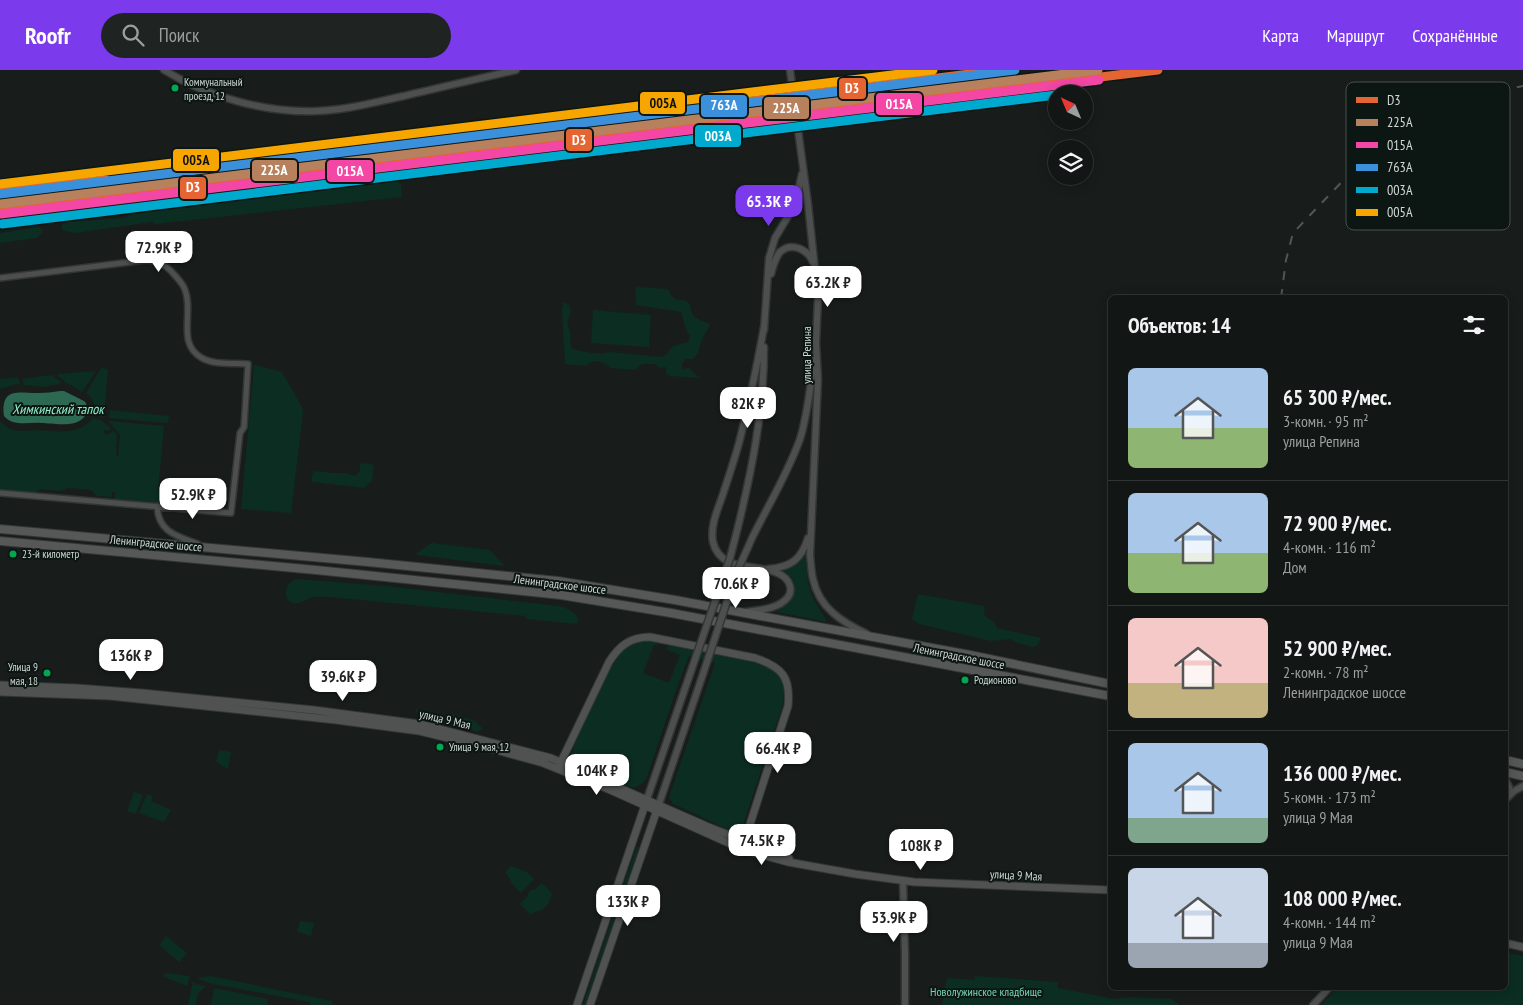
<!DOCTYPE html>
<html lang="ru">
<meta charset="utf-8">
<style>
body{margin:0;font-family:"PT Sans Narrow",sans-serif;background:#1f2322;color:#f1f3f6;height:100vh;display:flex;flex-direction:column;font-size:19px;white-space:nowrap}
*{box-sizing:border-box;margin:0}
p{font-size:16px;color:#9c9fa0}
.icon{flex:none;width:28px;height:28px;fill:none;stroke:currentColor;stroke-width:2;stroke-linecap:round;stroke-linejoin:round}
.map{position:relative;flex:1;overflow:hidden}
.panel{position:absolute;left:1108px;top:225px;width:400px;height:695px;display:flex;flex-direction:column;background:#121614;border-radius:8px;box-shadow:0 2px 12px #0003,0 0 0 1px #313534}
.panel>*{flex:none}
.needle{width:32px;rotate:316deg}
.fabs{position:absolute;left:1048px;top:15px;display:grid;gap:10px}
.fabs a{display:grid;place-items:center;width:45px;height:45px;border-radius:50%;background:#121614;box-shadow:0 2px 12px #0003,0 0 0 1px #313534;font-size:25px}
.price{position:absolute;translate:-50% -42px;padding:0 11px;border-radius:10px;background:#fff;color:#222;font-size:16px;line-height:32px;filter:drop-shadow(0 1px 2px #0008)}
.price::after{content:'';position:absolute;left:50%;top:30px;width:15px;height:11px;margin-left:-8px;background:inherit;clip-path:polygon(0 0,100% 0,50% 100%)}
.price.current{background:#7c3aed;color:#fff}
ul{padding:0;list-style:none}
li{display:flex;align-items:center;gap:15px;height:125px;padding:0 20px}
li+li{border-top:1px solid #313534}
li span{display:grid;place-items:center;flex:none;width:140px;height:100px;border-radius:8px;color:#555}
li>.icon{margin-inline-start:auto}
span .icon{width:60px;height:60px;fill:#fffc;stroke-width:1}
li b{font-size:21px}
h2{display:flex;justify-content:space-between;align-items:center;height:60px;padding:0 20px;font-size:21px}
header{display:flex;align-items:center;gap:30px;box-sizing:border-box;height:70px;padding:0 25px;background:#7c3aed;color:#fff}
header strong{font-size:24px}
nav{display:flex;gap:28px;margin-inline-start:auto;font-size:18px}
.search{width:350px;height:45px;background:#1f2322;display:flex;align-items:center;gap:12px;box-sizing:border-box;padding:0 18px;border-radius:28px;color:#9c9fa0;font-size:19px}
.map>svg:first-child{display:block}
.green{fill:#0c2d21}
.water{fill:#2c6852}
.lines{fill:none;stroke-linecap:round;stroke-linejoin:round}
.minor-casing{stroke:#333635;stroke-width:8}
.tertiary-casing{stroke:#333635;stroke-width:9}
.secondary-casing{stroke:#333635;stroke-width:9}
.trunk-casing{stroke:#333635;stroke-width:10}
.minor{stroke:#4d4f4e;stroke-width:5}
.tertiary{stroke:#4d4f4e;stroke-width:6}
.secondary{stroke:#4f5251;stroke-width:7}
.trunk{stroke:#555856;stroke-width:8}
.rail{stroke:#525553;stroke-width:2;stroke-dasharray:9 9;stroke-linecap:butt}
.tertiary-bridge-casing{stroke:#333635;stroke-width:9;stroke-linecap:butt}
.tertiary-bridge{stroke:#4d4f4e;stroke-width:6}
.rail-1-casing{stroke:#0c1612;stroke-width:12}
.rail-2-casing{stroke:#0c1612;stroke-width:12}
.rail-3-casing{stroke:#0c1612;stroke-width:12}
.rail-4-casing{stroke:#0c1612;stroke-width:12}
.rail-5-casing{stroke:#0c1612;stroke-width:12}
.rail-6-casing{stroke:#0c1612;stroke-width:12}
.rail-1{stroke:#e46432;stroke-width:9}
.rail-2{stroke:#b6815c;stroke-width:9}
.rail-3{stroke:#f346a5;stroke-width:9}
.rail-4{stroke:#3a90db;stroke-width:9}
.rail-5{stroke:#00a9ce;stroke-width:9}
.rail-6{stroke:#f7a600;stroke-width:9}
.bus-dot{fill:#00a651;stroke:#0c1612;stroke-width:2}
.labels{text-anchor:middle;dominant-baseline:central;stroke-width:4;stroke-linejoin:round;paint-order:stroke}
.bus-label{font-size:11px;fill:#d1d8d5;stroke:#0c1612;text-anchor:start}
.street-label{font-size:12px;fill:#d1d8d5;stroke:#0c1612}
.park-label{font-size:12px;fill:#75d5b0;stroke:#0c1612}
.water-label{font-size:14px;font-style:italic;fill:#8fefc8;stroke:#0c1612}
.key{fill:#0c1612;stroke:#47504c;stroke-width:1}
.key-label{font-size:14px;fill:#d1d8d5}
.line-badge{stroke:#0c1612;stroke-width:2}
.badge-label{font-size:14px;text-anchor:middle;font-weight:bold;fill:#fff}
.pale-badge-label{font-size:14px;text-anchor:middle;font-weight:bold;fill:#111}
</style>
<header>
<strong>Roofr</strong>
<div class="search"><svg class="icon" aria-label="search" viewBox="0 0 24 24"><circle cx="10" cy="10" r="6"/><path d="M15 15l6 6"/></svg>Поиск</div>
<nav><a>Карта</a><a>Маршрут</a><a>Сохранённые</a></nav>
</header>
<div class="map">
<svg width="1523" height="935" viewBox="0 0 1523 935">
<rect width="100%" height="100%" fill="#181d1b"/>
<path class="green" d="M377,103L395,106L401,115L402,127L155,154L152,152L75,163L62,160V154L69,152L124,148C133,145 138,142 141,133L291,116L305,119L333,113L338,108Z
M38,157L42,159V163L37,168L0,173V163Z
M636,217L668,219C672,228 675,231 685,230L690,234C690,247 699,250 710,254L701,272L698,283L693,289H686L682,293V299L689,298L700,308L670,306L666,303V297L660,298L655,294H643L637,297L636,300L610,298L606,294L600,292L594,291L586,296L565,294L562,240L564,232L569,235L571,241L567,253L571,265L570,271L571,278C580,282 599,285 609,282L661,287L667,284C672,274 678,275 688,272L690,266C685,260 684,250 681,242L636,235C637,228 634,224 636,217Z
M593,240L651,245L649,277L591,273Z
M254,295L282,302L302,337L303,343L291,443L241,439Z
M101,298L108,299L104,346L102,347L95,345C96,336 93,329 86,323Z
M96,301L82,322L65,312L56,304Z
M52,305L62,313L44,317L24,315L22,309Z
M12,308H18L21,315L16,314L0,319V309Z
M110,340L169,346L168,353L109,348Z
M93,348L101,350L111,358L108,362V360H104V364H110L113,360L117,365L116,386L118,387L120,365L108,351L164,356L158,421L173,423V425L177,426V431L215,435L216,429L222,430V427L226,428V436L221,440L114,430L115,422H112V427L97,426L91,420L67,418L62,421L40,419L36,423L0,420V351C4,355 7,358 13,360C21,362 29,360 37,360C56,361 79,366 93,348Z
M363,393L372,394L374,397L372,411L364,418L312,412V405L314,401L332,403H345L355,406L360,401V395Z
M431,473L490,480L504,495V496L417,485L416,484Z
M805,485L807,486C806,502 807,517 815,531C818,538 824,545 827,552L777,542C788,533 796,525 793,509L782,499L795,495Z
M296,509L387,516L558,536C566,537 576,542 579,550L576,554L527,549L525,546L330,527C324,527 319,526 313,527C303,530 297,538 287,529C284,521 287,512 296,509Z
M918,524L985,536L984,545L995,553L997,558L1041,568L1038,574L1036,576L1032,577L1016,572L1010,569L991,571L919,554L912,549Z
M655,571L658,576L654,575L643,603L669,613L680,585L665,579L670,575L761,594L769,598L775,602L783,612L784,626L782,637L744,752C741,758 736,762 729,760L676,735L673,734L669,727L715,593L689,586L676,620L648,704C645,711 641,716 634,717C626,718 587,697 578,693L572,685L574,675L611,596L619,583L630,575L637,572Z
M416,639L424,642L428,641L442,647L453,644L475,651L483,659L477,662C471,660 465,656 460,654C455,653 451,652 446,650L440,652L427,648L415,641Z
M219,680L231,682L228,699L216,692Z
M134,722L143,725L136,744L127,741Z
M147,724L153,726L151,731L171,740L164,752L139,743Z
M637,776L639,777L585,935H583Z
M511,796L527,802L534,809L521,823L514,816L505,802Z
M542,813L552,823C549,838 543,840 530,844L520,834L528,826V823L531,820H534Z
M300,851L314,853L311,866L297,862Z
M166,866L187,883L179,892L159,875Z
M1505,883L1523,886V935H1321L1337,918H1505Z
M165,903L190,906L187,916L164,907Z
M211,906L332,931V935H310V932L212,914L196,908Z
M975,906L1058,912V918L1115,929L1127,927L1172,929L1180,935H942L947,908L974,910Z
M193,911L196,914L206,916L198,924L196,935H188Z
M214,918L268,929L267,935H211Z"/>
<path class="water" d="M60,321H64L84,331L86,333L87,341C82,360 54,353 41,353C29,352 13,357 4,346C0,315 22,324 39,323C46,323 53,322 60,321Z"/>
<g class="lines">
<g class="minor-casing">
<path id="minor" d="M0,208L147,190C158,191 164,194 171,201C176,207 183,213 185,220C194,242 176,274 202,288C214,295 234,293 248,294L244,357L240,363L231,443L0,423
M157,436C158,462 177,466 198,474"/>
</g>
<g class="tertiary-casing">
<path id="tertiary" d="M164,0C207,27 266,43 317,41C347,40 375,32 404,26C441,17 478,9 516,0
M790,0L808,134L818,228L816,273L818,309L810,485C811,493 811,501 813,509C819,538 842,552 867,564
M771,204C773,196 775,188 780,182C792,171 808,180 813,192
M764,260L769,188L775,168L790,143L797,126L802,104
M737,461C752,400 764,340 764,277
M753,466C769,434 788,403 800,369C808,344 810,316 814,290
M768,499C791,497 801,490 808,468
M746,542C760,540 779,539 788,527C791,523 791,520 790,516C785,495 745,500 729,492C721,488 715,481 713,472C710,457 717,441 722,427C728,409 734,391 739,373C749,334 757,296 764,257
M1505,709L1509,717L1507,727
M647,729L691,601
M1505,730L1514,721L1523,716
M659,734L703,604
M903,811L905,884V935
M1313,935L1329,918"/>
</g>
<g class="secondary-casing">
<path id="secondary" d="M0,615L77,618L142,623L314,640L420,654L551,688L711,758L789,788
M0,622L110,626L336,650L419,661L489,678L543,693L608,719L733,775L755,783L788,792L855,804L914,812L1110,820
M559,696L609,592C619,576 630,567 650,567L755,588C782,597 791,607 788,636L743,776
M1505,873L1523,877
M577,935L646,732
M590,935L658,737"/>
</g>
<g class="trunk-casing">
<path id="trunk" d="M0,459L368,492L558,511L675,530L970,585L1110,614
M0,471L316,500L561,525L671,543L1110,626
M1505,690L1523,694
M1505,702L1523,706"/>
</g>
<use href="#minor" class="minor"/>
<use href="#tertiary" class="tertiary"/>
<use href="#secondary" class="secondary"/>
<use href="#trunk" class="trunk"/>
<path class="rail" d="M1405,33L1447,27
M1431,59L1470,39L1506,25
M1281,228L1286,190L1293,163L1355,98L1387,66L1411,48L1438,35L1476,26L1523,16"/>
<g class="tertiary-bridge-casing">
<path id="tertiary-bridge" d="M691,601L730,488L737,461
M703,604L736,504L753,466"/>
</g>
<use href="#tertiary-bridge" class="tertiary-bridge"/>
<g class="rail-1-casing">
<path id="rail-1" d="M703,37L1002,0
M0,121L106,110
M0,141L1158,0"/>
</g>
<g class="rail-2-casing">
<path id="rail-2" d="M0,134L1098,0"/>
</g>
<g class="rail-3-casing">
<path id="rail-3" d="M1,144L1099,10"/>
</g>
<g class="rail-4-casing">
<path id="rail-4" d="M0,124L1015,0"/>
</g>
<g class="rail-5-casing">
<path id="rail-5" d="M2,154L1056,25"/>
</g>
<g class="rail-6-casing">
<path id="rail-6" d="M0,114L933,0"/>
</g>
<use href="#rail-1" class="rail-1"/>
<use href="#rail-2" class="rail-2"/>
<use href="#rail-3" class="rail-3"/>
<use href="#rail-4" class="rail-4"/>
<use href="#rail-5" class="rail-5"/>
<use href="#rail-6" class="rail-6"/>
</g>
<g class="bus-dot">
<circle cx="175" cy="18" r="4.5"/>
<circle cx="13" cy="484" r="4.5"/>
<circle cx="47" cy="603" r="4.5"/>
<circle cx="965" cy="610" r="4.5"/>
<circle cx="440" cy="677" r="4.5"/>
</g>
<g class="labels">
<g class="bus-label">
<text x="184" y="12">Коммунальный<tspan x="184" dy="14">проезд, 12</tspan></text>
<text x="22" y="484">23-й километр</text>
<text x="38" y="597" text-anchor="end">Улица 9<tspan x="38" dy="14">мая, 18</tspan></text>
<text x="974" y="610">Родионово</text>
<text x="449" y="677">Улица 9 мая, 12</text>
</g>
<g class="street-label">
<text transform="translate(806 285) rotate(-90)">улица Репина</text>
<text transform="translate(156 473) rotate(5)">Ленинградское шоссе</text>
<text transform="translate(560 514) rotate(7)">Ленинградское шоссе</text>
<text transform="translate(959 586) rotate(11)">Ленинградское шоссе</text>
<text transform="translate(445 649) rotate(13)">улица 9 Мая</text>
<text transform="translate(1016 805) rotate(3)">улица 9 Мая</text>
</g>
<g class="park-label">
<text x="986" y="921">Новолужинское кладбище</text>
</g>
<g class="water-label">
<text x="58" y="339">Химкинский тапок</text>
</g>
</g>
<rect x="1346" y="12" width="164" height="148" rx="8" class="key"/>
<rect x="1356" y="27" width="22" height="6" fill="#e46432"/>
<rect x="1356" y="49" width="22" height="7" fill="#b6815c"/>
<rect x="1356" y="72" width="22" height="6" fill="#f346a5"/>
<rect x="1356" y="94" width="22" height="7" fill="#3a90db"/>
<rect x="1356" y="117" width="22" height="6" fill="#00a9ce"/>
<rect x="1356" y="139" width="22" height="7" fill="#f7a600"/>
<g class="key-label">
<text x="1387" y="35">D3</text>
<text x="1387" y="57">225А</text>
<text x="1387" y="80">015А</text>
<text x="1387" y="102">763А</text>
<text x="1387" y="125">003А</text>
<text x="1387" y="147">005А</text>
</g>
<g class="line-badge">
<rect x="838" y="7" width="29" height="23" rx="5" fill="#e46432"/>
<rect x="639" y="21" width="47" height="24" rx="5" fill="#f7a600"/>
<rect x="875" y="22" width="48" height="24" rx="5" fill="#f346a5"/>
<rect x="700" y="24" width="48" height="24" rx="5" fill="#3a90db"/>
<rect x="763" y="26" width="47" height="24" rx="5" fill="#b6815c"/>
<rect x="694" y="54" width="48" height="24" rx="5" fill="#00a9ce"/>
<rect x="565" y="58" width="28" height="24" rx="5" fill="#e46432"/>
<rect x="172" y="78" width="48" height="24" rx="5" fill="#f7a600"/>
<rect x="251" y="89" width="47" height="23" rx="5" fill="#b6815c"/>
<rect x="326" y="89" width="48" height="24" rx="5" fill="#f346a5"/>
<rect x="179" y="106" width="28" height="24" rx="5" fill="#e46432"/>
</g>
<g class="badge-label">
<text x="852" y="23">D3</text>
<text x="899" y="39">015А</text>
<text x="724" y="40">763А</text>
<text x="786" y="43">225А</text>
<text x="718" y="71">003А</text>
<text x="579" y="75">D3</text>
<text x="274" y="105">225А</text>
<text x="350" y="106">015А</text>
<text x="193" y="122">D3</text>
</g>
<g class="pale-badge-label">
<text x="663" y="38">005А</text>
<text x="196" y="95">005А</text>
</g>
</svg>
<div class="fabs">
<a><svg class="needle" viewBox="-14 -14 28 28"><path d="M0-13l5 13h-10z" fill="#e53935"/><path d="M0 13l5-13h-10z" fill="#9c9fa0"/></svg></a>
<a><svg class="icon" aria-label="layers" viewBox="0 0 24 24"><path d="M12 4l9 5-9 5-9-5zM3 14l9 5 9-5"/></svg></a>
</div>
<b class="price current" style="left:769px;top:157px">65.3K ₽</b>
<b class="price" style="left:159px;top:203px">72.9K ₽</b>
<b class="price" style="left:828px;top:238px">63.2K ₽</b>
<b class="price" style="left:748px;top:359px">82K ₽</b>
<b class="price" style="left:193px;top:450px">52.9K ₽</b>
<b class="price" style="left:736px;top:539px">70.6K ₽</b>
<b class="price" style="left:131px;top:611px">136K ₽</b>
<b class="price" style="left:343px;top:632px">39.6K ₽</b>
<b class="price" style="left:778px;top:704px">66.4K ₽</b>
<b class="price" style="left:597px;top:726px">104K ₽</b>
<b class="price" style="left:762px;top:796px">74.5K ₽</b>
<b class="price" style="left:921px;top:801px">108K ₽</b>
<b class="price" style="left:628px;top:857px">133K ₽</b>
<b class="price" style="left:894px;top:873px">53.9K ₽</b>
<section class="panel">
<h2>Объектов: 14<svg class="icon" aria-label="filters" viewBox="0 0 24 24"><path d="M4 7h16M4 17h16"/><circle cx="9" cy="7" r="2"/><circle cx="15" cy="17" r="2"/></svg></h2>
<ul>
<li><span style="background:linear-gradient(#a9c7e8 60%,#8fb573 0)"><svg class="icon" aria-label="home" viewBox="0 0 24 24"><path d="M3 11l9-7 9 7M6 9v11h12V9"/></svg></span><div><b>65 300 ₽/мес.</b><p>3-комн. · 95 m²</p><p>улица Репина</p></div></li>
<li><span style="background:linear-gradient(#a9c7e8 60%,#8fb573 0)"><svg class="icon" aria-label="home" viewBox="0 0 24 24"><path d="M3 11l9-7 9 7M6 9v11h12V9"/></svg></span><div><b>72 900 ₽/мес.</b><p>4-комн. · 116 m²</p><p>Дом</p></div></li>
<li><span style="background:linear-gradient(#f6c9c9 65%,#c2b280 0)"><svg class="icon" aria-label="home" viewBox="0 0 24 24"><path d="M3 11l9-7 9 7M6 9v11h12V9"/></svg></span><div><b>52 900 ₽/мес.</b><p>2-комн. · 78 m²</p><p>Ленинградское шоссе</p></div></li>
<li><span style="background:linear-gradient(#a9c7e8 75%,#7fa58c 0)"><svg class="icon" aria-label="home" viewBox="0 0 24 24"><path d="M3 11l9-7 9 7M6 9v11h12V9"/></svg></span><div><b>136 000 ₽/мес.</b><p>5-комн. · 173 m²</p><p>улица 9 Мая</p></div></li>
<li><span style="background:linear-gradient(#c9d6e8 75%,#9aa5b1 0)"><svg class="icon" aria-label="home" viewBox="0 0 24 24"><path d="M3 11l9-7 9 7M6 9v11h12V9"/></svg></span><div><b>108 000 ₽/мес.</b><p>4-комн. · 144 m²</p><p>улица 9 Мая</p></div></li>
</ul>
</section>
</div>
